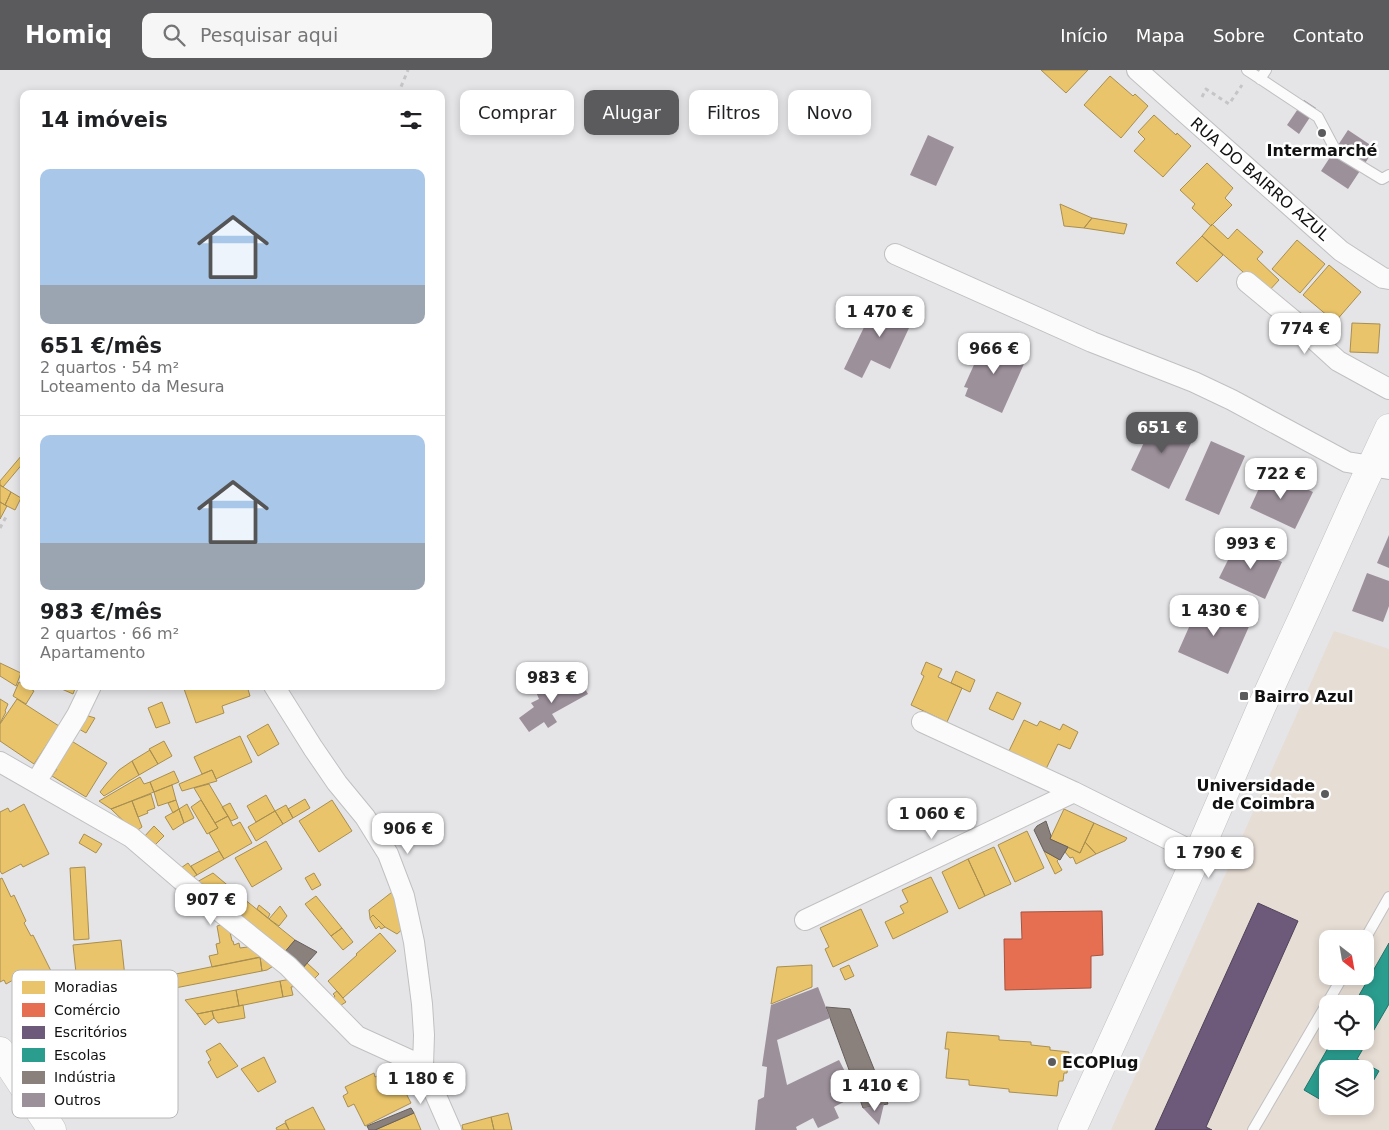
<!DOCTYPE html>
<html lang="pt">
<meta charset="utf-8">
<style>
body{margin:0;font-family:"DejaVu Sans",sans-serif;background:#f6f6f6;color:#202124;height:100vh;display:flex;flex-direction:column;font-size:19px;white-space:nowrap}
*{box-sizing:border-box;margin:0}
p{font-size:16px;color:#757577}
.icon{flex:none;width:28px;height:28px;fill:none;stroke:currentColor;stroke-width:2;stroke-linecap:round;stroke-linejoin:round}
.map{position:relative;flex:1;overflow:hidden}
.drawer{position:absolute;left:20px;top:20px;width:425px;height:600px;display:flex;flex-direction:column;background:#fff;border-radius:10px;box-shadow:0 2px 8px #0003}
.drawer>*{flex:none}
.top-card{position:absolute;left:460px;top:20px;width:475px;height:45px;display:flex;gap:10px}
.needle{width:32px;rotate:149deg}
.buttons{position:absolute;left:1319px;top:860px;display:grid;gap:10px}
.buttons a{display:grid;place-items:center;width:55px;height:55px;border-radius:10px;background:#fff;box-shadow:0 2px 8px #0003;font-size:25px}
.price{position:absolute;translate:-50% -42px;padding:0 11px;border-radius:10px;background:#fff;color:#222;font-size:16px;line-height:32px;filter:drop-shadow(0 1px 2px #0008)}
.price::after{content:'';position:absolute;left:50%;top:30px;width:15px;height:11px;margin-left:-8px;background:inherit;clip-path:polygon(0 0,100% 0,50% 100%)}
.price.active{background:#5b5b5d;color:#fff}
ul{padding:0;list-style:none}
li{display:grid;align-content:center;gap:10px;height:265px;padding:0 20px}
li+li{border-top:1px solid #e0e0e0}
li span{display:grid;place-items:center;height:155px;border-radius:10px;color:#555}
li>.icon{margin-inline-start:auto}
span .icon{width:90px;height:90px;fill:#fffc;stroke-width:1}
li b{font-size:21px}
h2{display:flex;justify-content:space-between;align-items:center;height:60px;padding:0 20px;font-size:21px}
.chip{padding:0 18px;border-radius:10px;background:#fff;box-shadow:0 2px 8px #0003;font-size:18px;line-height:45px}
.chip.active{background:#5b5b5d;color:#fff}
header{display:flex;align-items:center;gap:30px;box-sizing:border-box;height:70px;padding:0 25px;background:#5b5b5d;color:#fff}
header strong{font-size:24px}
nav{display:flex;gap:28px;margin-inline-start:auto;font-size:18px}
.search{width:350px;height:45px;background:#f6f6f6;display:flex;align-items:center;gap:12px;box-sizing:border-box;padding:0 18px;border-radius:10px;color:#757577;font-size:19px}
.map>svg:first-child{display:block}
.education{fill:#e6ddd4;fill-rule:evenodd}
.homes{fill:#e9c46a;stroke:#a88e50}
.shops{fill:#e76f51;stroke:#a7533e}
.offices{fill:#6d597a;stroke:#51435b}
.schools{fill:#2a9d8f;stroke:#22736a}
.industry{fill:#8a817c;stroke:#665f5c}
.building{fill:#9c909b}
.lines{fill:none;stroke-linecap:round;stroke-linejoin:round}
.lane-casing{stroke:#c0c0c2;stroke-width:12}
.street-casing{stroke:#c0c0c2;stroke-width:22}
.secondary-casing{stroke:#c0c0c2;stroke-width:29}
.path{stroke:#c5c5c5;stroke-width:3;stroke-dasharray:4 4;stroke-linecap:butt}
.lane{stroke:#fbfbfb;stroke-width:10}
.street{stroke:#fbfbfb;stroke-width:20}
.secondary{stroke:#fbfbfb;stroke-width:28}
.poi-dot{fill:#5b5b5d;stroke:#fff;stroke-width:2}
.labels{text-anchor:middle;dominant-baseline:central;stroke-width:5;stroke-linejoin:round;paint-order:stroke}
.poi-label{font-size:16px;font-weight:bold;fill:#111112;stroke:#fff;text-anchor:start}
.street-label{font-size:16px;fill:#111112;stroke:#fff}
.key{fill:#fff;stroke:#b8b8b8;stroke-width:1}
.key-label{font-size:14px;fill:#111112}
</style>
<header>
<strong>Homiq</strong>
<div class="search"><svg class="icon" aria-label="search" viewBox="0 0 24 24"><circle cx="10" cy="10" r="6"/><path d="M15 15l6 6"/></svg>Pesquisar aqui</div>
<nav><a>Início</a><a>Mapa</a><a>Sobre</a><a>Contato</a></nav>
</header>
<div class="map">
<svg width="1389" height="1060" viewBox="0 0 1389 1060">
<rect width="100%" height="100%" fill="#e5e4e7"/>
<path class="education" d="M1334,561L1389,579V1060H1111ZM1328,869H1365V906H1328ZM1328,934H1365V971H1328ZM1328,999H1365V1036H1328Z"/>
<path class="homes" d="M1041,0H1088L1066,23Z
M1110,6L1133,26L1135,24L1148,36L1121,68L1084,35Z
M1154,45L1176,65L1177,63L1191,76L1163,107L1134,81L1145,69L1138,62Z
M1207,93L1233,118L1225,128L1232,135L1211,156L1192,138L1195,134L1180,120Z
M1060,134L1092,148L1084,158L1064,156Z
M1092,148L1127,154L1124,164L1084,158Z
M1212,154L1228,169L1237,159L1263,182L1257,189L1279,210L1267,223L1202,166Z
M1202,166L1223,185L1197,212L1176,193Z
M1297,170L1325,194L1300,223L1272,199Z
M1329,195L1361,222L1335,252L1303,225Z
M1352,253L1380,254L1378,283L1350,282Z
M22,385L24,386V392L3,417L0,415V411Z
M0,415L11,422L5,435L0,432Z
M11,422L21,428L15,440L5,435Z
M0,432L7,436L0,449Z
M926,592L942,599L938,607L962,618L947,652L911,635L924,606L921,604Z
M0,593L21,603L16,616L0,606Z
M956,601L975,610L970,622L951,613Z
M19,612L34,621L26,634L13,626Z
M55,616H76L73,624Z
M183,616H247L250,626L222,636L224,643L196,653Z
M997,622L1021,633L1013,650L989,639Z
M0,629L8,634L5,641L6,642L0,653Z
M17,629L59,656L34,694L0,671V654Z
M162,632L170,653L156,658L148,638Z
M85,645L95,648L86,663L77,658Z
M1024,650L1037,656L1040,651L1060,660L1063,654L1078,662L1070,679L1058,674L1046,699L1009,681Z
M268,654L279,674L258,686L247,666Z
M240,666L252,692L216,709L212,700L202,704L194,687Z
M70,670L107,693L86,727L52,706L57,699L54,697Z
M164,671L172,686L158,694L149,679Z
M150,680L158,694L139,705L132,691Z
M132,691L139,705L104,726L100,722L107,713L119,700Z
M212,700L217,711L182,721L179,714Z
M174,701L179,712L154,722L150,712Z
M140,707L144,714L150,712L154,722L111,739L99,731Z
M209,714L228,746L215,753L194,718Z
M172,715L176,730L158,736L154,722Z
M151,724L155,738L147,741L148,743L138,747L132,731Z
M266,725L275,741L256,752L247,736Z
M305,729L310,738L293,748L288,739Z
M176,730L179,739L173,743L168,733Z
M201,730L218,758L207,764L191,737Z
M332,730L352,761L319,782L299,751Z
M132,731L142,757L135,762L111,739Z
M230,733L238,748L231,751L222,737Z
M24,734L49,784L23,797L21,794L2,804L0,801V742L8,738L10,742Z
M187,734L194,748L184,753L179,739Z
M286,735L293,748L283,754L275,741Z
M179,739L184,753L173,760L165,747Z
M1064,739L1094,753L1080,783L1050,769Z
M275,741L283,754L256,771L248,757Z
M228,746L233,756L240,752L252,773L224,789L209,763L218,758L215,753Z
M1094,753L1127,768L1125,771L1096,784L1085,772Z
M154,756L164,766L153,777L143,768Z
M1027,761L1044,798L1015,812L998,775Z
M84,764L102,774L96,783L79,773Z
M266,771L282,799L252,817L235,788Z
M1085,772L1096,784L1076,794L1073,787L1070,788L1065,782L1068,777L1080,783Z
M994,777L1011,814L985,826L968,789Z
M219,781L224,789L197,805L191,796Z
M1044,781L1059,789L1057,791L1062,800L1055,804Z
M968,789L985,826L959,839L942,802Z
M188,793L197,805L188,810L178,800Z
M85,797L89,869L74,870L70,798Z
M213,803L244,829L233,844L195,813Z
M314,803L321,815L312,820L305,808Z
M931,807L948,842L893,869L885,852L904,843L900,836L908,832L902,820Z
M2,808L11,827L14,825L26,851L24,853L31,866L33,865L51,901L31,911L29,907L17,913L15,909L6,914L4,910L0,912V809Z
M396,819L405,857L397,864L385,857L373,845L370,848L369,840Z
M316,826L342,858L331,866L305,834Z
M244,829L295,870L283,884L233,844Z
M259,835L270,844L268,848L257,839Z
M280,836L287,846L279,856L269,849Z
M861,839L878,876L833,897L825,879L829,877L820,858Z
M373,845L385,857L381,859L379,856L376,859L370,849V848Z
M228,853L232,871H233L234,875L239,873L240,878L255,876L267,886L212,897L209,886L218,884L216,874L220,873L217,856Z
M342,858L353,872L343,880L331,866Z
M380,863L396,881L343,928L328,911L357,885L356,884Z
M121,870L125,907L77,912L73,875Z
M267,886L275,895L267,900L262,901L260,887Z
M260,887L262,901L175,918L166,906Z
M307,893L319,904L312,911L301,900Z
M812,895V917L771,934L777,897Z
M849,895L854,906L845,910L840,899Z
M291,909L298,916L291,917L293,925L283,927L280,911Z
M280,911L283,927L239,936L236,920Z
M236,920L239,936L212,941L197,944L185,930Z
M337,921L346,932L338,937L332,930L335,926L333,924Z
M243,935L245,948L218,953L214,948L212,941Z
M212,941L214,948L205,955L197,944Z
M947,962L999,966V970L1031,972V975L1050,977V980L1069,982L1067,1003H1064L1063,1011H1059L1057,1026L1009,1022V1019L969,1015V1010L946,1008L949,979H945Z
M220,973L238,996L217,1008L208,992L211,990L206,981Z
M264,987L276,1012L258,1022L241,999Z
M393,998L411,1033L365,1056L354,1034L348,1037L343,1026L348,1023L345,1017L374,1003L375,1007Z
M313,1037L325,1060H289L285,1051Z
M414,1043L421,1060H375Z
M508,1043L512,1060H494L491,1047Z
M491,1047L494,1060H463L462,1055Z
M285,1053L289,1060H277L276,1058Z"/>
<path class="shops" d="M1102,841L1103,885L1091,886V918L1005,920L1004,869H1022L1021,842Z"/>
<path class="offices" d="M1258,833L1298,851L1206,1057L1212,1060H1155Z"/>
<path class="schools" d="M1389,873V934L1357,989L1379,1001L1365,1025V999H1328V1034L1304,1020L1332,971H1365V934H1354Z
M1332,1036H1346L1342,1042Z"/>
<path class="industry" d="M1046,751L1051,766L1050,769L1068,777L1060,790L1044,781L1034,760L1037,756Z
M295,870L317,882L301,900L283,884Z
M826,937L850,939L888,1034L863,1038Z
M411,1038L414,1043L375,1060H369L367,1056Z"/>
<path class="building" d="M1304,30L1316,38L1299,64L1287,55Z
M1348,60L1375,78L1348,119L1321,101Z
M928,65L954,77L936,116L910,105Z
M878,228L915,245L890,299L871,290L862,308L844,299Z
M986,268L1027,287L1002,343L965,326L968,318L964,317Z
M1155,349L1194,367L1169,419L1131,400Z
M1211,371L1245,386L1219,445L1185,430Z
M1267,401L1313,422L1295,459L1250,438Z
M1389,465V498L1377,493Z
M1237,472L1282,492L1265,529L1219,508Z
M1367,503L1389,511V536L1383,552L1352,541Z
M1201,530L1251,552L1228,604L1178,582Z
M578,607L588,624L552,644L557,652L548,658L544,652L529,662L519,648L534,637L531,633L539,629L536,622L543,618L546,625Z
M818,917L830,948L777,970L787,1015L839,990L857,1025L834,1037L839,1048L818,1058L813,1048L796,1057L797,1060H755L758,1030L764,1027L767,997L762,996L771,935Z
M884,1034L879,1055L863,1038Z"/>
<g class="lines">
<g class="lane-casing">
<path id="lane" d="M1247,0L1318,47L1336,81L1382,109L1389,105
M1260,9L1266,0
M1365,869L1389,827
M1253,1060L1343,906"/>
</g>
<g class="street-casing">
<path id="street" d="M1137,0L1341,181L1383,208L1389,209
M895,184L1092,272L1194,312L1232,330L1347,392L1389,399
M1247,212L1294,251L1338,291L1389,319
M274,616L313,678L337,713L365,747L388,784L404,826L414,872L422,934L424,965L423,996L451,1060
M922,652L1074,722L1198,784
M0,692L131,767L187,815L288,896L357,966L423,996
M36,712L77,645L91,616
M805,850L1074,722"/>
</g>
<g class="secondary-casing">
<path id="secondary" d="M0,981L52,1060
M1072,1060L1198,784L1261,638L1306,540L1355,431L1389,358"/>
</g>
<path class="path" d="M398,24L408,0
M1202,27L1206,19L1229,34L1242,15
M0,458L7,445"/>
<use href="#lane" class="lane"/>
<use href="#street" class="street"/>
<use href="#secondary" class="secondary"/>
</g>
<g class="poi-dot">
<circle cx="1322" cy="63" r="5"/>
<rect x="1239" y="621" width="10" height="10" rx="2.5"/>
<circle cx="1325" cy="724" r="5"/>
<circle cx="1052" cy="992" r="5"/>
</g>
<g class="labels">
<g class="poi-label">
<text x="1322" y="80" text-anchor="middle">Intermarché</text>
<text x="1254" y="626">Bairro Azul</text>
<text x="1315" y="715" text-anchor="end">Universidade<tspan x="1315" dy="18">de Coimbra</tspan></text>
<text x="1062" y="992">ECOPlug</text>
</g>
<g class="street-label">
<text transform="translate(1260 109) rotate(41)">RUA DO BAIRRO AZUL</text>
</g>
</g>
<rect x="12" y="900" width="166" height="148" rx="8" class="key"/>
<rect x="22" y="911" width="23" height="13" fill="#e9c46a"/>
<rect x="22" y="933" width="23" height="14" fill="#e76f51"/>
<rect x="22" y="956" width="23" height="13" fill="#6d597a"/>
<rect x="22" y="978" width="23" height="14" fill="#2a9d8f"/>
<rect x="22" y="1001" width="23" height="13" fill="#8a817c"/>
<rect x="22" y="1023" width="23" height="14" fill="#9c909b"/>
<g class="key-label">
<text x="54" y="922">Moradias</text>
<text x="54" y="945">Comércio</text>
<text x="54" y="967">Escritórios</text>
<text x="54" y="990">Escolas</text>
<text x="54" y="1012">Indústria</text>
<text x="54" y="1035">Outros</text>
</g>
</svg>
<div class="buttons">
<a><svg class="needle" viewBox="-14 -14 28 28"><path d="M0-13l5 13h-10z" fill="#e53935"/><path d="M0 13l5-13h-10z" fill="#757577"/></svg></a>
<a><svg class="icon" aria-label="locate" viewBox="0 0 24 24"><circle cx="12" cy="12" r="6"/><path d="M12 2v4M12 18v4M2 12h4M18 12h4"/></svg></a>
<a><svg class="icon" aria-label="layers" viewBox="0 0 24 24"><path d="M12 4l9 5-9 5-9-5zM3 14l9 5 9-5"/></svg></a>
</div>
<b class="price" style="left:880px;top:268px">1 470 €</b>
<b class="price" style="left:1305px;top:285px">774 €</b>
<b class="price" style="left:994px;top:305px">966 €</b>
<b class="price active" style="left:1162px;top:384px">651 €</b>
<b class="price" style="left:1281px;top:430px">722 €</b>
<b class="price" style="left:1251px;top:500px">993 €</b>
<b class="price" style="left:1214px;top:567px">1 430 €</b>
<b class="price" style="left:552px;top:634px">983 €</b>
<b class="price" style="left:932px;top:770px">1 060 €</b>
<b class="price" style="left:408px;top:785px">906 €</b>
<b class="price" style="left:1209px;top:809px">1 790 €</b>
<b class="price" style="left:211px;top:856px">907 €</b>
<b class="price" style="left:421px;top:1035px">1 180 €</b>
<b class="price" style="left:875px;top:1042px">1 410 €</b>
<div class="top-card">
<a class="chip">Comprar</a>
<a class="chip active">Alugar</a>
<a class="chip">Filtros</a>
<a class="chip">Novo</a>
</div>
<section class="drawer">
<h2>14 imóveis<svg class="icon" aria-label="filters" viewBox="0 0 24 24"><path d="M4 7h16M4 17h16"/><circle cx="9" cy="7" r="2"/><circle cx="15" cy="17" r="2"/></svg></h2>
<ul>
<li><span style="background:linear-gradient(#a9c7e8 75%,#9aa5b1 0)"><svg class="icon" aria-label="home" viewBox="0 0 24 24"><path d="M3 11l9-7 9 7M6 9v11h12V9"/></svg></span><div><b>651 €/mês</b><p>2 quartos · 54 m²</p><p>Loteamento da Mesura</p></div></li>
<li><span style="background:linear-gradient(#a9c7e8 70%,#9aa5b1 0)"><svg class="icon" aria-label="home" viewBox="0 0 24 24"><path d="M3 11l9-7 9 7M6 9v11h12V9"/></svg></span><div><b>983 €/mês</b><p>2 quartos · 66 m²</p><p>Apartamento</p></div></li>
</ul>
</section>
</div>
